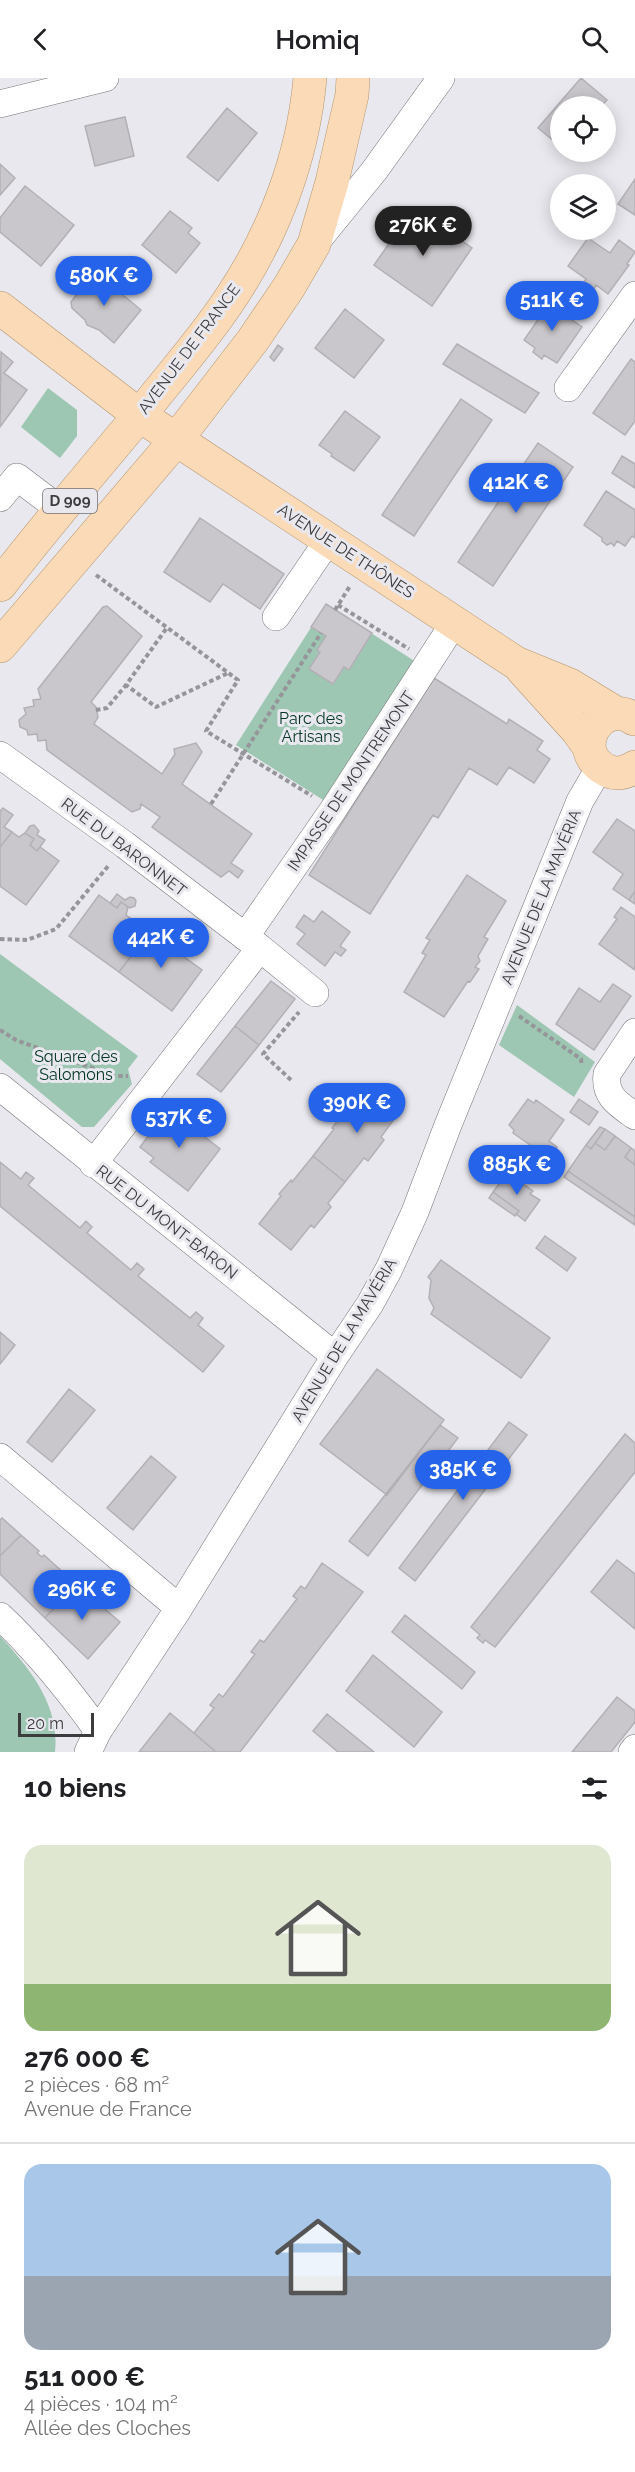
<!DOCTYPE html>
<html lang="fr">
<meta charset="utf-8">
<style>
body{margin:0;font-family:Raleway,sans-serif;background:#f2f2f2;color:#202124;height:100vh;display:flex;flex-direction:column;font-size:22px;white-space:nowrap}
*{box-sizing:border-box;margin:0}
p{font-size:20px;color:#757577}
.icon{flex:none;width:33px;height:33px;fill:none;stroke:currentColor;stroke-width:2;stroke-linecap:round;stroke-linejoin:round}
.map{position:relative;height:1674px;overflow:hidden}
.panel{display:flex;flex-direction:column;background:#fff;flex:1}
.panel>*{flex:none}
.controls{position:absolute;left:550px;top:18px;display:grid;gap:12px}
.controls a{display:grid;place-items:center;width:66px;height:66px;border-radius:50%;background:#fff;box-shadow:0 3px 15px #0003;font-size:30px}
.scale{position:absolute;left:18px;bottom:15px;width:76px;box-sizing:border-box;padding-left:6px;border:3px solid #3c3c3e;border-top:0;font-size:16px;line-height:21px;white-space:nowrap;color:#3c3c3e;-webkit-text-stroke:4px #e8e8ee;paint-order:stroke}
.price{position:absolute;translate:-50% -51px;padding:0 14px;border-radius:21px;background:#2563eb;color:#fff;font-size:20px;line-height:39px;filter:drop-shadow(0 2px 3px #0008)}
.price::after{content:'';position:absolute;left:50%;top:36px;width:18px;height:14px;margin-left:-9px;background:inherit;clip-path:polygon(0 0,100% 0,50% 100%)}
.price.current{background:#222;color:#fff}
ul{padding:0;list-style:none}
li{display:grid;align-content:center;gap:12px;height:318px;padding:0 24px}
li+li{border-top:2px solid #e0e0e0}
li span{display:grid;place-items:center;height:186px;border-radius:18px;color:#555}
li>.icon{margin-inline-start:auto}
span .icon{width:108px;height:108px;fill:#fffc;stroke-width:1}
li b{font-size:26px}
h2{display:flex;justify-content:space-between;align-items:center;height:72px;padding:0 24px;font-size:26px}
header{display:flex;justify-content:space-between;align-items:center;height:78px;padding:0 24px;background:#fff;font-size:27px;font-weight:600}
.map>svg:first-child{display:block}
.green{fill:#9dc7b2}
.building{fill:#cac7cc;stroke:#b3b0b5;stroke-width:1.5}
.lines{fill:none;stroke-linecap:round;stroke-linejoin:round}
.minor-casing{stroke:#75757a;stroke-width:28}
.major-casing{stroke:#b6946d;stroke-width:34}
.path{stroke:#95959a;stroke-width:4;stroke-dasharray:4.5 3;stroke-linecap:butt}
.minor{stroke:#fff;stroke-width:27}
.major{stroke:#fbdbb7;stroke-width:33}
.labels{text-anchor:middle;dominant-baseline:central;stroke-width:6;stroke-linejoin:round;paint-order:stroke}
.shield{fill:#e8e8ee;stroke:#707073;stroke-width:1.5}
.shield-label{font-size:15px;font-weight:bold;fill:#3c3c3e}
.street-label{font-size:16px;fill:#3c3c3e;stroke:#e8e8ee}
.park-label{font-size:16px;fill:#013522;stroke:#e8e8ee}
</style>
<header><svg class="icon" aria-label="back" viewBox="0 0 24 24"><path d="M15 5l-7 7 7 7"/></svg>Homiq<svg class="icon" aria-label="search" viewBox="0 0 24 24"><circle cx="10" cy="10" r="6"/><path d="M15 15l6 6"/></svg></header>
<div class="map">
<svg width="635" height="1674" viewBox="0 0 635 1674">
<rect width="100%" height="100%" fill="#e8e8ee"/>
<path class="green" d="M48,310L77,332V358L60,380L21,349Z
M326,526L416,584L328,725L236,667Z
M0,876L138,978L128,991L132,1006L94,1049H82L0,981Z
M517,927L595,984L574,1019L499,967Z
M0,1558C30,1591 60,1627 55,1674H0Z"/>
<path class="building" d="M581,0L607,22L601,28H561V69L538,50Z
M227,30L257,55L218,103L187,79Z
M125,39L134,78L95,88L85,48Z
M0,86L15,100L0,117Z
M635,101V137L618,126Z
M25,108L74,147L41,188L0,154V140Z
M414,130L472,170L432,228L374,187Z
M170,133L192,150L188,155L200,165L176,195L142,167Z
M588,160L610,175L619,162L635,174L627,186L629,187L608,216L596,207L594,211L584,204L586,201L568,188Z
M94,193L141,232L114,265L99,252L87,247L85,242L72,230L71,224L74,220Z
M541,220L582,249L557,285L544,277L542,281L533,274L535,270L524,262L542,236L533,230Z
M345,231L384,262L354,300L315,270Z
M457,266L539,315L525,335L443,286Z
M278,267L283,271L274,283L270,279Z
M1,274L13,284L4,295L27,312L0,349Z
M631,281L635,284V343L625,357L593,335Z
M461,321L492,342L414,458L382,437Z
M345,333L380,359L354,393L331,378L332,376L319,367Z
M538,365L573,389L493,508L458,484Z
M622,378L635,386V410L612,395Z
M606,413L635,432V460L632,458L625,468L617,463L614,468L611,465L607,467L602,463V460L584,447Z
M200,440L284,496L260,531L223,506L210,524L164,494Z
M326,526L372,555L349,592L344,589L333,606L309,591L320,574L317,572L326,558L311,549Z
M107,528L142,558L91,624L96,629L98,639L94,646L162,696L175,676L174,671L196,665L202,674L182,706L252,756L231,785L243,793L238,800L229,793L221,799L152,749L160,739L141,726L140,731L132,734L47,672L46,662L38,663L37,656L28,657L27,652L20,649L19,642L26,636L24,630L34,628L33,622L41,621L38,611L103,529Z
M434,600L507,646L509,641L543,663L537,672L550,681L534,705L509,689L497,707L469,690L438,740L433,737L370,836L309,797Z
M3,730L13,737L4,749L12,754L0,769V733Z
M617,741L635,753V813L629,822L613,811L623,796L593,774Z
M34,747L39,753L37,757L45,762L37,773L30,767L34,761L25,755L30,748Z
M12,754L19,759L25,755L34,761L30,767L37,773L40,769L59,783L26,827L0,808V769Z
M467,797L506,823L484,859L488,861L478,878L480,883L475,889L479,891L470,904L468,903L444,939L404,914L426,877L422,875L430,862L426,860Z
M635,813V826L629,822Z
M117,816L125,822L130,819L134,820L136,823L135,828L130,830L121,824L117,830L110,825Z
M99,817L117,830L121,824L128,829L126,837L150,854L119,894L69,858Z
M621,829L635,839V892L599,866L617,841L614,839Z
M322,833L350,854L340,868L346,872L341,878L335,874L325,888L297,866L305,856L296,849L304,837L314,844Z
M160,846L169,851L164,858L179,869L176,873L202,892L172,933L119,894L150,854L153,857Z
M169,851L182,859L183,862L179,869L164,858Z
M271,903L295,921L259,967L235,948Z
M613,906L631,918L594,972L556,946L579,910L600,924Z
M235,948L259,967L221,1014L197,996Z
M369,1008L400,1033L381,1059L384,1062L368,1083L364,1080L345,1104L313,1078L334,1051L332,1050L343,1036L345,1037Z
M528,1021L534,1025L536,1022L564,1042L549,1063L557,1069L549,1080L513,1055L514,1052L509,1047Z
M579,1021L598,1034L589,1047L570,1034Z
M165,1028L220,1071L188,1113L150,1084L154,1080L140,1069L158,1045L154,1042Z
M600,1049L605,1051L591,1071L586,1067Z
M605,1051L615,1058L605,1072L595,1065Z
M615,1058L631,1070L625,1079L635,1087V1139L568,1093L586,1067L591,1071L595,1065L605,1072Z
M631,1070L635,1073V1087L625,1079Z
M313,1078L345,1104L328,1125L331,1129L314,1150L311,1147L291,1172L259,1146L281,1118L279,1116L291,1102L292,1104Z
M0,1084L21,1101L26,1094L34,1100L28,1107L80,1150L86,1143L92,1149L87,1155L131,1192L137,1185L144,1191L138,1198L190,1240L196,1234L203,1240L198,1247L224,1268L203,1294L0,1128Z
M568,1093L635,1139V1147L564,1099Z
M507,1095L533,1113L530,1116L540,1122L525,1143L516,1136L519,1133L493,1114Z
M493,1114L519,1133L515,1138L489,1120Z
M545,1158L576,1180L567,1193L536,1170Z
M441,1182L550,1260L521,1300L431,1236L434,1230L429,1220L431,1202L428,1199Z
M0,1254L15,1267L0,1286Z
M377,1291L444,1342L387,1417L320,1366Z
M69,1311L95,1332L52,1384L27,1364Z
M509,1344L527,1357L415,1503L399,1490Z
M440,1347L458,1360L368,1478L349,1463Z
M625,1356L635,1365V1394L495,1569L485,1562L483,1565L477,1560L480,1557L471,1549Z
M151,1378L176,1399L133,1452L107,1430Z
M2,1440L21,1457L0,1478V1442Z
M21,1457L39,1473L37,1475L42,1479L44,1477L76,1506L45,1540L0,1496V1478Z
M617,1482L635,1496V1551L591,1514Z
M322,1485L363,1514L240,1674H216L194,1655L214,1630L210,1627L219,1616L223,1619L255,1576L251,1574L260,1562L264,1564L297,1521L293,1518L301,1508L305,1511Z
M76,1506L120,1544L88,1581L45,1540Z
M405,1537L475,1594L462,1611L392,1554Z
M373,1577L442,1634L414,1669L346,1613Z
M617,1619L635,1633V1644L611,1674H572Z
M170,1635L194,1655L216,1674H139Z
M327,1636L374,1674H338L313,1653Z"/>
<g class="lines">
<g class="minor-casing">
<path id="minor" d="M0,26L105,0
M317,163L374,93L441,0
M568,310L635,217
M0,420L17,399L62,433
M276,539L329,461
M0,677L125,767L260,870L93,1086
M245,859L333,732L454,545
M260,870L315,915
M635,954L607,996C604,1018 618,1026 635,1038
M0,1009L335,1278
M0,1379L179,1530
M0,1538C37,1573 68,1611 98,1653
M88,1674L98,1653L179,1530L335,1278L370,1226L389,1191L415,1134L448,1047L580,723L600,689
M632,1674L635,1670"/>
</g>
<g class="major-casing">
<path id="major" d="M0,230L139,337L516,585L570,607L616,635
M0,507C47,446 98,387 147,328C174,294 204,260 228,224C273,158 303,80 310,0
M0,568L176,362L253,262L289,209L314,166L332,104L352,17L353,0
M522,591L577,652L589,669
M634,641C601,618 567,674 608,693C617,697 627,694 635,689"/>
</g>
<path class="path" d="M96,497L238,602L206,653L312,718
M338,527L409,571
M335,532L350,508
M166,551L126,607L156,629L228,595
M96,632L107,630L126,607
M211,726L321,555
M0,861L27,862L56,851L109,787
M519,938L581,981L582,988
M0,952L16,962L114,998H128
M291,1002L263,976L299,934"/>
<use href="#minor" class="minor"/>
<use href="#major" class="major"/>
</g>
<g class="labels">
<rect class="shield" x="43" y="411" width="54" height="24" rx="4.5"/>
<g class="shield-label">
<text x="70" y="423">D 909</text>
</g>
<g class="street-label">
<text transform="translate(189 271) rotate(-53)">AVENUE DE FRANCE</text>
<text transform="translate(346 473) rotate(33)">AVENUE DE THÔNES</text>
<text transform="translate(351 703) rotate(-56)">IMPASSE DE MONTREMONT</text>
<text transform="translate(124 769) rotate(37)">RUE DU BARONNET</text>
<text transform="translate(541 819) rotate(-68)">AVENUE DE LA MAVÉRIA</text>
<text transform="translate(167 1144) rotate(38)">RUE DU MONT-BARON</text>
<text transform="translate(344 1262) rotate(-59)">AVENUE DE LA MAVÉRIA</text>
</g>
<g class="park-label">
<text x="311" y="640">Parc des<tspan x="311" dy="18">Artisans</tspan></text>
<text x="76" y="978">Square des<tspan x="76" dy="18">Salomons</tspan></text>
</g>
</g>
</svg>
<div class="controls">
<a><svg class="icon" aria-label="locate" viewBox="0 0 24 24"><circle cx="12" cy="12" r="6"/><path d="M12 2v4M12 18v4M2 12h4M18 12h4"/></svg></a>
<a><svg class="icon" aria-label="layers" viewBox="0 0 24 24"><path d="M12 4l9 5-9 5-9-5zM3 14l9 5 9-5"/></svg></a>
</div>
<div class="scale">20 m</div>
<b class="price current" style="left:423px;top:179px">276K €</b>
<b class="price" style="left:104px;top:229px">580K €</b>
<b class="price" style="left:552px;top:254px">511K €</b>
<b class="price" style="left:516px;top:436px">412K €</b>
<b class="price" style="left:161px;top:891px">442K €</b>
<b class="price" style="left:357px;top:1056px">390K €</b>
<b class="price" style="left:179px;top:1071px">537K €</b>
<b class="price" style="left:517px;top:1118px">885K €</b>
<b class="price" style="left:463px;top:1423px">385K €</b>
<b class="price" style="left:82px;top:1543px">296K €</b>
</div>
<section class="panel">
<h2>10 biens<svg class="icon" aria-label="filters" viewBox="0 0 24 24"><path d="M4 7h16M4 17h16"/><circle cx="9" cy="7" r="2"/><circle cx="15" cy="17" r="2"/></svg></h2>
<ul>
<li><span style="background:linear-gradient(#dfe7d0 75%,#8fb573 0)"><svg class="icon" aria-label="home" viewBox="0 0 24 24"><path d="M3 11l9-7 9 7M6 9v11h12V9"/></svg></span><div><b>276 000 €</b><p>2 pièces · 68 m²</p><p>Avenue de France</p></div></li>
<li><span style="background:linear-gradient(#a9c7e8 60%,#9aa5b1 0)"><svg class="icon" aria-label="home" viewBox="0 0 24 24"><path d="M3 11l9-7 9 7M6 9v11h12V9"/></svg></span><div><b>511 000 €</b><p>4 pièces · 104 m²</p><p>Allée des Cloches</p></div></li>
</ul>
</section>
